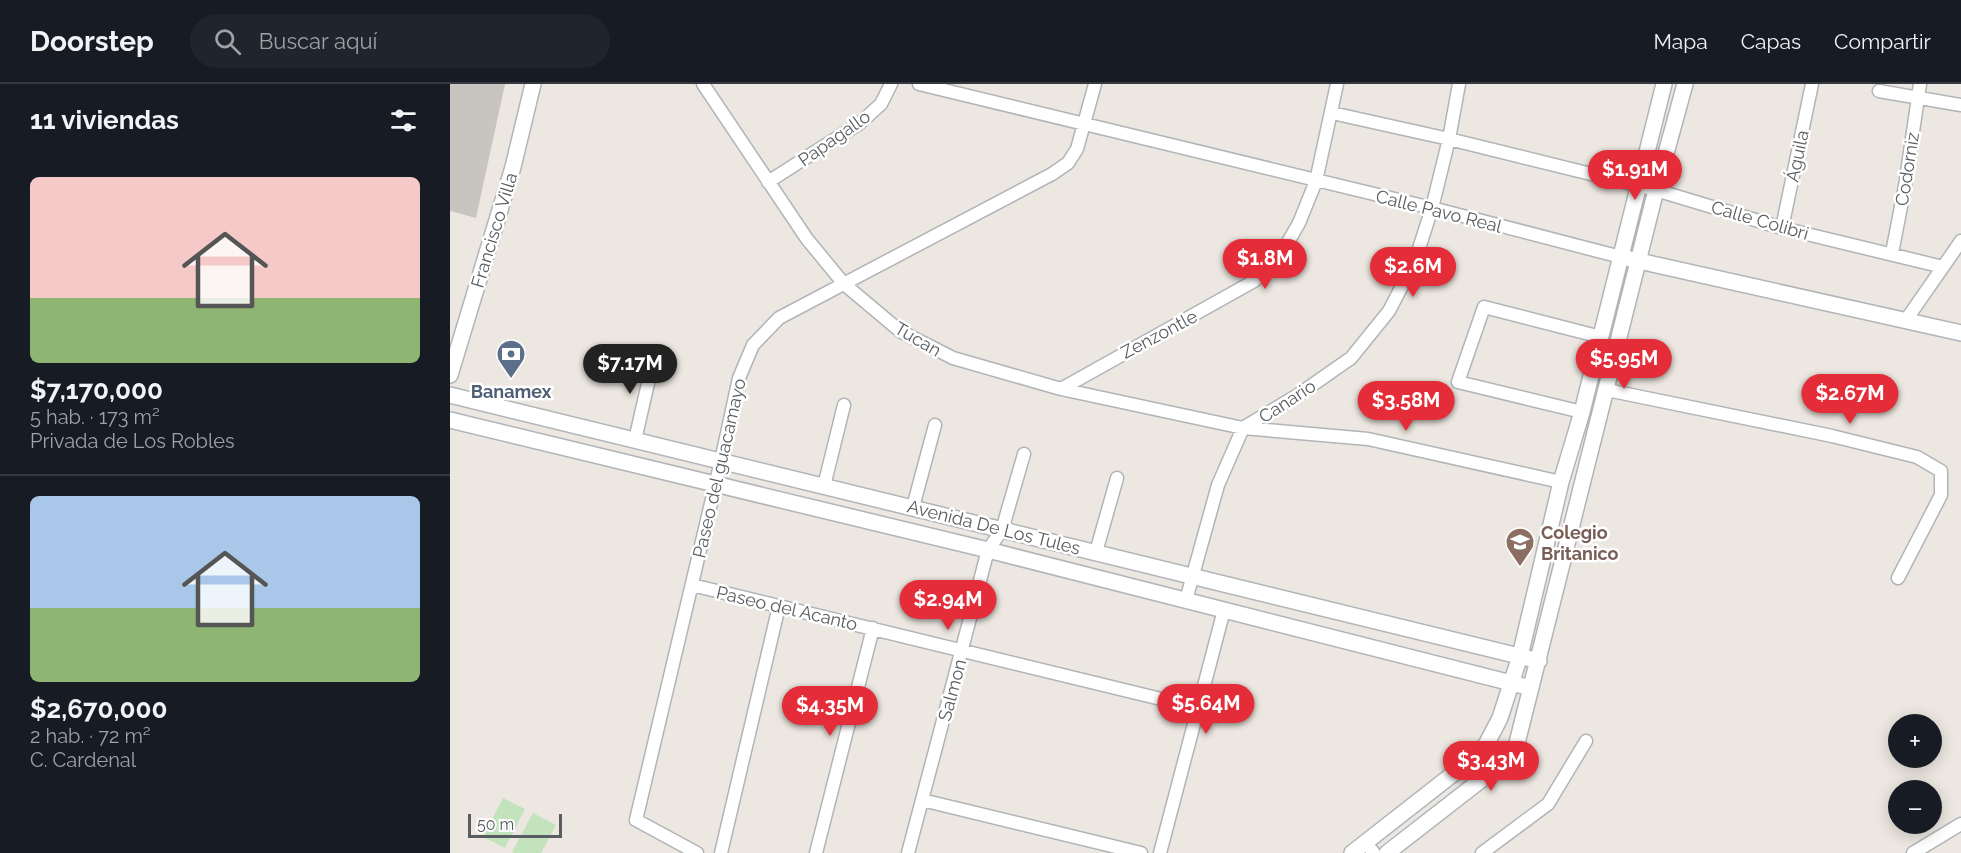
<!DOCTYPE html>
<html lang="es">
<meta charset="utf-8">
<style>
body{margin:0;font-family:Raleway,sans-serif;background:#20242c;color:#f1f3f6;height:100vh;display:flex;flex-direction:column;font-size:22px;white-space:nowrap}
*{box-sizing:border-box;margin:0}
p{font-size:20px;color:#9ea1a6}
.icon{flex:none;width:33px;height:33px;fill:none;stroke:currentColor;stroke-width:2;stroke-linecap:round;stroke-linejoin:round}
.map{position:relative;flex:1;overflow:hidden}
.side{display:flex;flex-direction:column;background:#171b24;width:450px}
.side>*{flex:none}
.controls{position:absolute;left:1438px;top:630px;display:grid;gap:12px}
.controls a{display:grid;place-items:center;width:54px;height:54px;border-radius:50%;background:#171b24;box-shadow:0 3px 15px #0003;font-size:30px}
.scale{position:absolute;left:18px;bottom:15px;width:94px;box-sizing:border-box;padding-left:6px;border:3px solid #595d61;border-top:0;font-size:16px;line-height:21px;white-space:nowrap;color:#595d61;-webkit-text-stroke:4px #fff;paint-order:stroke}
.price{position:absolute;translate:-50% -51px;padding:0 14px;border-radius:21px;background:#e52d3a;color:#fff;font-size:20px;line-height:39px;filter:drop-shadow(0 2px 3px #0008)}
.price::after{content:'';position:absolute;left:50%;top:36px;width:18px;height:14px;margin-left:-9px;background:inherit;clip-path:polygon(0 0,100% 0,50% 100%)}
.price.current{background:#222;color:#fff}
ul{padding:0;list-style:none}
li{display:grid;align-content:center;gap:12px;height:318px;padding:0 30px}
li+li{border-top:2px solid #363941}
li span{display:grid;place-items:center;height:186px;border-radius:9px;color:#555}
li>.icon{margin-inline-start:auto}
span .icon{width:108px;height:108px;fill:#fffc;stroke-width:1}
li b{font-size:26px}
h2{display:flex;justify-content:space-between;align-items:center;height:72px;padding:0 30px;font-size:26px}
header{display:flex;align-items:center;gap:36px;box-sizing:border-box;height:84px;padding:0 30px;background:#171b24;border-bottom:2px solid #363941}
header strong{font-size:28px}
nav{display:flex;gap:33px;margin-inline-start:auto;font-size:21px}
.search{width:420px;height:54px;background:#20242c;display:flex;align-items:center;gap:15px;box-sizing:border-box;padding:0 21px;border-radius:33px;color:#9ea1a6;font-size:22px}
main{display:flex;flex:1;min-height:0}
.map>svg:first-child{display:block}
.green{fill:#c2e3bc}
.building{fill:#c8c4bf}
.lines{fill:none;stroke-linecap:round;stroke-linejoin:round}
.minor-casing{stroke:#b1b4b8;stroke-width:15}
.tertiary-casing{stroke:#b1b4b8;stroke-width:18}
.minor{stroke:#fff;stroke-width:12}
.tertiary{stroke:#fff;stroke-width:15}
.labels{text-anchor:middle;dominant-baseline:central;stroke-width:5;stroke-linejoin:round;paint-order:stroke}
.street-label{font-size:18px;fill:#595d61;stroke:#fff}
.service-label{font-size:18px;font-weight:bold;fill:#4e5e75;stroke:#fff}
.education-label{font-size:18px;font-weight:bold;fill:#785e54;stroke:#fff;text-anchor:start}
</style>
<header>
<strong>Doorstep</strong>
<div class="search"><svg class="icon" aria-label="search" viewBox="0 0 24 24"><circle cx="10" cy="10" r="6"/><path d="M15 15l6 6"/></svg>Buscar aquí</div>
<nav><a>Mapa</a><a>Capas</a><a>Compartir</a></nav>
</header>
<main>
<section class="side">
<h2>11 viviendas<svg class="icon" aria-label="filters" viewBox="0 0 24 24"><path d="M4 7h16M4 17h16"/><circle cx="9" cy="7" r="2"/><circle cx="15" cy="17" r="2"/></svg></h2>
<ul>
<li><span style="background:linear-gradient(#f6c9c9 65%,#8fb573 0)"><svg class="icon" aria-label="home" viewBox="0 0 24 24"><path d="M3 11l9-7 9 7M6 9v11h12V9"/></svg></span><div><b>$7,170,000</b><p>5 hab. · 173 m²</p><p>Privada de Los Robles</p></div></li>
<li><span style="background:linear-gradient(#a9c7e8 60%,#8fb573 0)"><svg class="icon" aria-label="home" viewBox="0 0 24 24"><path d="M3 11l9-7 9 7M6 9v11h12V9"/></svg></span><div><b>$2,670,000</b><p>2 hab. · 72 m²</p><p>C. Cardenal</p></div></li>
</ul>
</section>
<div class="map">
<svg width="1511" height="769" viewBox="0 0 1511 769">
<rect width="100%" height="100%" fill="#ece7e0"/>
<path class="green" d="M53,714L75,725L55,764L33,753Z
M83,729L106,741L91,769H64L62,768Z"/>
<path class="building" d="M0,0H55L26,134L0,127Z"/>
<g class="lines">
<g class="minor-casing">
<path id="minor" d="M253,0L357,155L394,200L450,247L503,274L611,305L793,344L918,355L1111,398
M469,0L982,124L1171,173
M1429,7L1511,21
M882,29L999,55L1206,106L1332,144L1493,183
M318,98L410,39L431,20L441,0
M1332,144L1362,0
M1442,169L1455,102L1470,0
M1456,236L1511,157
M611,305L804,197L833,167L849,139L866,97L887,0
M1157,306L1382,352L1467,373L1491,387V411L1448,494
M1132,328L1008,298L1034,223L1151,253
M185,356L204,273
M374,402L394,321
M463,423L485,341
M646,468L667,394
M242,501L748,624
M736,516L768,401L793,344L848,311L901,274L939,227L965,177L982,124L999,55L1009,0
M472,716L691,769
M915,758L924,769
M247,769L186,736L271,377L289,294L303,261L329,234L602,90L618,79L627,65L645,0
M271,769L329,522
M366,769L423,544
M458,769L538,466L552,446L574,370
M710,769L774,526
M1032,769L1098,720L1136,657
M1463,769L1511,740"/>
</g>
<g class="tertiary-casing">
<path id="tertiary" d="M1180,175L1511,249
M0,291L63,83L83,0
M0,311L1089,577
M0,336L538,466L1081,604
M902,769L1026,672L1037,659L1050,634L1070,572L1111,398L1132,328L1214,0
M937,769L1058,675L1067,659L1206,106L1235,0"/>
</g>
<use href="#minor" class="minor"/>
<use href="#tertiary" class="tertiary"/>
</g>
<defs>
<g id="bank-pin" transform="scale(1.5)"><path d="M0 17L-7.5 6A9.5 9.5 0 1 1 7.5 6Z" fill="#5c6f8a" stroke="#fff"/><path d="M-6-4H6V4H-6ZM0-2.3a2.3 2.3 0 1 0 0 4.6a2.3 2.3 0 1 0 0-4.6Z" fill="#fff"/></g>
<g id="university-pin" transform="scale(1.5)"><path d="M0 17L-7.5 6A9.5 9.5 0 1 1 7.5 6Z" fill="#8d6e63" stroke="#fff"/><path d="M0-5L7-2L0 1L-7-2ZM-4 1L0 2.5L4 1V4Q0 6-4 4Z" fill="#fff"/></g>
</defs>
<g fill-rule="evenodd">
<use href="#bank-pin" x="61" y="270"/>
<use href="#university-pin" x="1070" y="458"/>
</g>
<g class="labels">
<g class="street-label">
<text transform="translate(384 54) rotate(-35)">Papagallo</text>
<text transform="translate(1347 72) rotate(-78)">Águila</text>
<text transform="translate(1457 85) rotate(-81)">Codorniz</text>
<text transform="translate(989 127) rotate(14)">Calle Pavo Real</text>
<text transform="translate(1310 136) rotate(16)">Calle Colibri</text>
<text transform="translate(44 146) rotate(-73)">Francisco Villa</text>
<text transform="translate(709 250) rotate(-28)">Zenzontle</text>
<text transform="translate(468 255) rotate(30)">Tucan</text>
<text transform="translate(837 317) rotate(-33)">Canario</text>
<text transform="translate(269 384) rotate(-77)">Paseo del guacamayo</text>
<text transform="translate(544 443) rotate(14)">Avenida De Los Tules</text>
<text transform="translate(337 524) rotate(13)">Paseo del Acanto</text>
<text transform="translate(502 606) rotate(-75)">Salmon</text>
</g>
<g class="service-label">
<text x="61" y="307">Banamex</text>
</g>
<g class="education-label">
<text x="1091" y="448">Colegio<tspan x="1091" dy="21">Britanico</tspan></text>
</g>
</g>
</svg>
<div class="controls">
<a>+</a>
<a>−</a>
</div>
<div class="scale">50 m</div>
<b class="price" style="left:1185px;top:117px">$1.91M</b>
<b class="price" style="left:815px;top:206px">$1.8M</b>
<b class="price" style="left:963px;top:214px">$2.6M</b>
<b class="price" style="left:1174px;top:306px">$5.95M</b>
<b class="price current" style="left:180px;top:311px">$7.17M</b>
<b class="price" style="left:1400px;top:341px">$2.67M</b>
<b class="price" style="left:956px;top:348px">$3.58M</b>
<b class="price" style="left:498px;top:547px">$2.94M</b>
<b class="price" style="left:756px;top:651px">$5.64M</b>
<b class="price" style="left:380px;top:653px">$4.35M</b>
<b class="price" style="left:1041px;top:708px">$3.43M</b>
</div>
</main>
